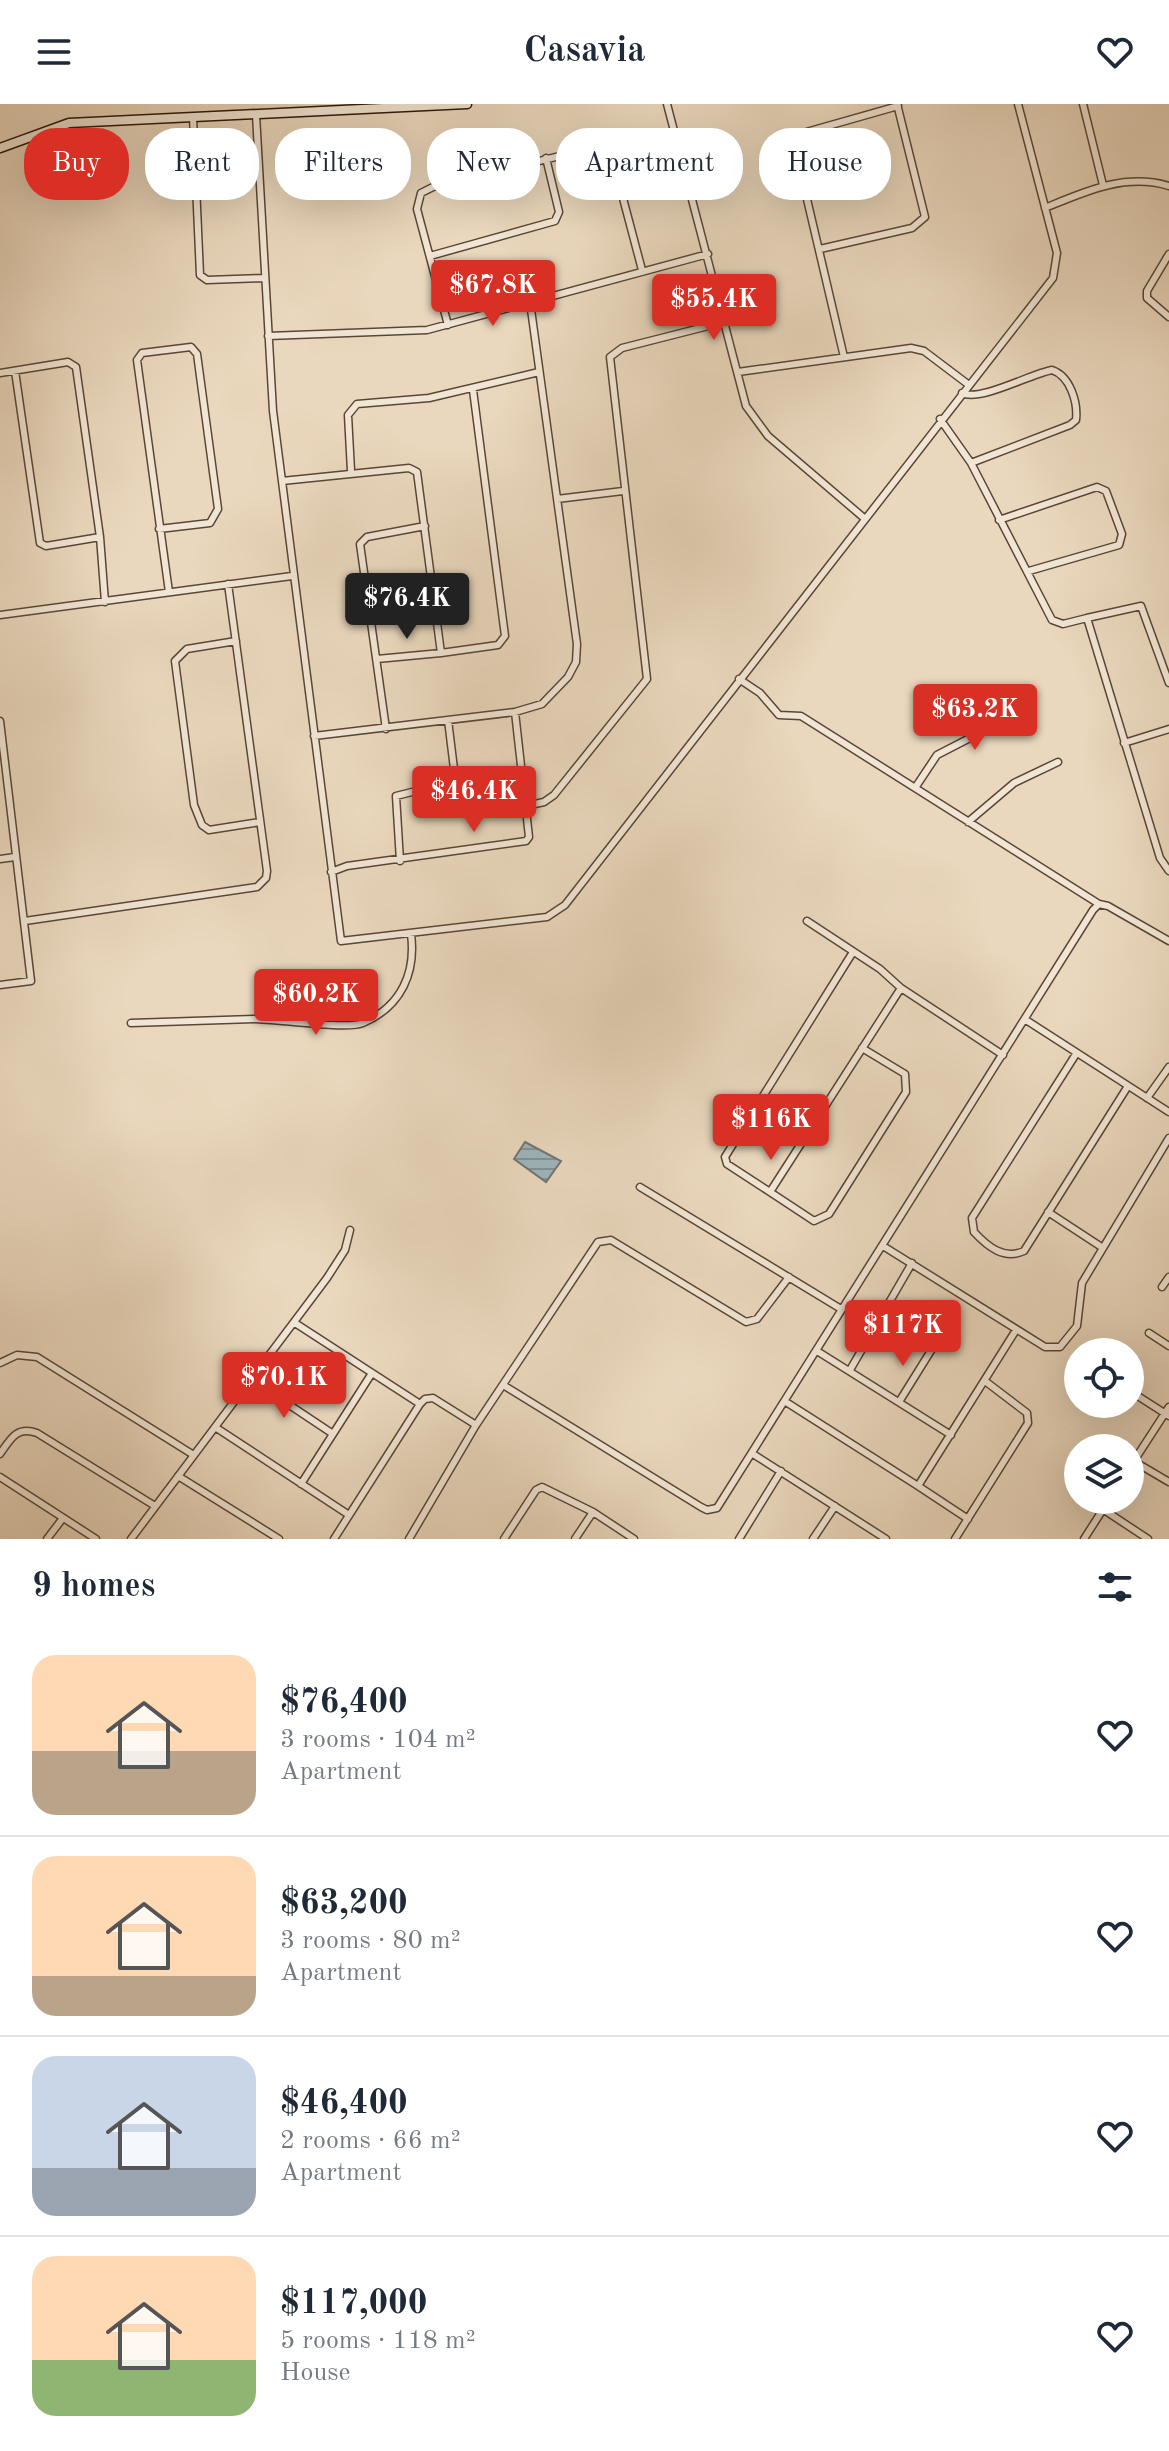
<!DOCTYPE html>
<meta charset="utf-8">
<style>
body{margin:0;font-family:"Old Standard TT",serif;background:#f2f2f3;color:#1f2937;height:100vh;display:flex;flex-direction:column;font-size:30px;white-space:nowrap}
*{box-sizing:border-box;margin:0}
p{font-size:26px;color:#747a83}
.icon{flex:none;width:44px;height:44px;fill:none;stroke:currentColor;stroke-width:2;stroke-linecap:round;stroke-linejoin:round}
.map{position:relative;height:1435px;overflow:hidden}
.panel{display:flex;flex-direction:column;background:#fff;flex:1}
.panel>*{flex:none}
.banner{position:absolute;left:24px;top:24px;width:1122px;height:72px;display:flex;gap:16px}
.controls{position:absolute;left:1064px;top:1234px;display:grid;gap:16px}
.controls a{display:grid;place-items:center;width:80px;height:80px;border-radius:50%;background:#fff;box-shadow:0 8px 32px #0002;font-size:40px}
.price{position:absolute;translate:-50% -68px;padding:0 18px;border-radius:8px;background:#d93025;color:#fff;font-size:26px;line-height:52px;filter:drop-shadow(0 2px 4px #0008)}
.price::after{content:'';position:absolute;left:50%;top:48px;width:24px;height:18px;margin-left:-12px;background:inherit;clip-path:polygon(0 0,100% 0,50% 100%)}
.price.current{background:#222;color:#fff}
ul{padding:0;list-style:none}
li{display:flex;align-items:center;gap:24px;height:200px;padding:0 32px}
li+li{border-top:2px solid #e0e1e3}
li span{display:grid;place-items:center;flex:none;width:224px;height:160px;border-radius:24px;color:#555}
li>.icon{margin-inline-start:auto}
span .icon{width:96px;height:96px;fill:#fffc;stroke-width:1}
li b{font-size:34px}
h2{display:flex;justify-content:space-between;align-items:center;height:96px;padding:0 32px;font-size:34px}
.pill{padding:0 28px;border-radius:32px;background:#fff;box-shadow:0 8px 32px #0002;font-size:28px;line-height:72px}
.pill.current{background:#d93025;color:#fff}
header{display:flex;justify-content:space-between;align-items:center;height:104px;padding:0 32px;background:#fff;font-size:36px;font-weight:600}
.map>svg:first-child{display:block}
.water{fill:url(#water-rules);stroke:#717675;stroke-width:2}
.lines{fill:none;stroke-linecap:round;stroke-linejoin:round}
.street-casing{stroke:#5b4635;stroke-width:9}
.secondary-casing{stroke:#2b1607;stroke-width:11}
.street{stroke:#f1e6d5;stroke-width:6}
.secondary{stroke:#f1e6d5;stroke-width:8}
</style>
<header><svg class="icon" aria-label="menu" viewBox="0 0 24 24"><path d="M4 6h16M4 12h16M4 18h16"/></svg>Casavia<svg class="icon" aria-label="heart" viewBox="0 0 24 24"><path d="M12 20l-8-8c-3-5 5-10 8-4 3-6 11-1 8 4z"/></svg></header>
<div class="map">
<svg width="1169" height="1435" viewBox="0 0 1169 1435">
<defs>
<pattern id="water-rules" width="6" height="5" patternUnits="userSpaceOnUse" patternTransform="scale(2)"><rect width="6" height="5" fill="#9fb6be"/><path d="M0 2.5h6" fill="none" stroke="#829398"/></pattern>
</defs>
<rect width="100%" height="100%" fill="#ead8be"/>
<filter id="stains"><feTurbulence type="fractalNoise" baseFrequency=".0025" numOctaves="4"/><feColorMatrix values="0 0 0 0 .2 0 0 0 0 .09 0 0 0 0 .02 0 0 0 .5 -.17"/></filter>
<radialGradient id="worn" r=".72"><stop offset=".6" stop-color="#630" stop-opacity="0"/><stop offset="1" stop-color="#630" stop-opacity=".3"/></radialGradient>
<path class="water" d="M525,1038L561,1057L546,1078L514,1055Z"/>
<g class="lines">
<g class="street-casing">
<path id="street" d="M667,0L746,302L768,332L864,414
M1083,0L1103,81
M256,11L273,307L341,837L547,813L565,801L1053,174L1057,149L1018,0
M193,13L200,171L207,176L263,174
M1045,104C1086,87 1125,69 1169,82
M820,145L912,124L925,113L897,0
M1169,150L1147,187V194L1169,213
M430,152L555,117L559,108L546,54
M448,221L417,105L421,89L433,83L605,41L611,49L642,166
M268,232L427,226L708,150
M844,253L795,44L803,29L898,2
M15,267L40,439L46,442L100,433
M738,268L911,244L924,247L969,281
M0,269L68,258L76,263L100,433L105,498
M962,289C980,298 1030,270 1052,266C1070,272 1078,298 1076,316L1070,321L971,359
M940,315L971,359L1052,516L1063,520L1087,514L1160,754L1169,767
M351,367L348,311L357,300L429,294L539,268
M282,377L409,364L417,368L441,549L498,541L505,532L473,286
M557,395L623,387
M999,416L1097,383L1106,387L1122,430L1119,441L1029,467
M159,425L210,419L218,405L197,250L191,243L142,249L137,256L169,488
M0,511L292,472
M1087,514L1141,502L1169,579
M236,537L187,545L175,557L194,701L202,721L209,726L260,718
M377,555L441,549
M739,575L760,589L779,611L801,612L1099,800
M0,617L31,877L0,881
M386,625L360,440L367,433L425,422
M314,632L515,608L542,600L568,573L576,558L577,540L530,198
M1124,639L1169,625
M915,684L937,651L1028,604
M526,702L544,698L554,691L647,575L610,253L622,244L724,218
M968,718L1014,679L1058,658
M0,755L15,753
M400,757L396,692L448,679L455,673L448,616
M331,768L347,762L526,737L529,733L515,608
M25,817L257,783L266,774L267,767L228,480
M807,817L880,865L901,884
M1026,916L1169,1008
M131,919C172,918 213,916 254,915C277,915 347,926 363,919C402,902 416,868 411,830
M862,944L905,970L906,988L829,1110L814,1117L770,1088L901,884L1003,951
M1076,950L972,1114L974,1128C988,1143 1004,1156 1024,1147L1128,982
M1147,994L1169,963
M640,1083L841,1205
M770,1088L727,1060L725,1053L853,848
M1048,1108L1103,1144
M883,1142L1045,1243H1060L1077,1222L1082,1179L1169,1034
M1162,1183L1169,1173
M295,1219L420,1300L334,1435
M1149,1229L1169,1242
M817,1247L951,1331
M0,1259L17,1251L37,1253L192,1350
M850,1266L912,1159
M252,1276L333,1330
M503,1281L701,1403L707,1406L717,1404L1093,806L1099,800L1108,802L1169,837
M1130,1287L1169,1312
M786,1298L918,1382L1016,1226
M899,1298L932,1245
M476,1321L598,1138L611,1136L746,1218L757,1215L789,1173
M215,1323L349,1411
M1103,1344H1112
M0,1350C11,1334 17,1322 37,1329L155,1402
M753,1350L886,1435
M1130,1355L1169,1378
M1130,1363L1169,1303
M178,1372L279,1435
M0,1373L96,1435
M301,1380L372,1269
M918,1382L968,1415
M1078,1383V1385
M1089,1396L1148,1435
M47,1435L63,1414
M131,1435L327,1174L345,1146L350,1126
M409,1435L476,1321L433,1294L425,1295L420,1300
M504,1435L536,1386L542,1383L593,1408L634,1435
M575,1435L593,1408
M739,1435L781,1367
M813,1435L835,1402
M955,1435L1028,1319L1027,1309L985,1277
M1084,1435L1109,1396"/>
</g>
<g class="secondary-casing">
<path id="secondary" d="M0,44L69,19L467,0"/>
</g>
<use href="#street" class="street"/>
<use href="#secondary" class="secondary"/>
</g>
<rect width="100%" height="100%" filter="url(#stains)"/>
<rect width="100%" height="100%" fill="url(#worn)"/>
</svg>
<div class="controls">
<a><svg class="icon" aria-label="locate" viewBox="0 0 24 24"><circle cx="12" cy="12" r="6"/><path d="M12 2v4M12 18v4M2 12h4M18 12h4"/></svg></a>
<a><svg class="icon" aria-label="layers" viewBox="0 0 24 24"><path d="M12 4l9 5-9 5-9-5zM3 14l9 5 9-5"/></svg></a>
</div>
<b class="price" style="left:493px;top:224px">$67.8K</b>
<b class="price" style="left:714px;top:238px">$55.4K</b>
<b class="price current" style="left:407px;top:537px">$76.4K</b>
<b class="price" style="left:975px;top:648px">$63.2K</b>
<b class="price" style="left:474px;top:730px">$46.4K</b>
<b class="price" style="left:316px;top:933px">$60.2K</b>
<b class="price" style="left:771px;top:1058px">$116K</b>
<b class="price" style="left:903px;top:1264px">$117K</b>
<b class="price" style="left:284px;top:1316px">$70.1K</b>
<div class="banner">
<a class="pill current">Buy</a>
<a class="pill">Rent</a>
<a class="pill">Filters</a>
<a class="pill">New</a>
<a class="pill">Apartment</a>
<a class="pill">House</a>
</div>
</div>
<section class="panel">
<h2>9 homes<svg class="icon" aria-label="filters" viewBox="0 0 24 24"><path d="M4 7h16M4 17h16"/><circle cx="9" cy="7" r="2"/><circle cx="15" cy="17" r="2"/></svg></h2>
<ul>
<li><span style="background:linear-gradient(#ffd9b3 60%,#b9a48a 0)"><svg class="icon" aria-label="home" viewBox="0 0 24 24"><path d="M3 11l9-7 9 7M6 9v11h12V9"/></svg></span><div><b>$76,400</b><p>3 rooms · 104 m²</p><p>Apartment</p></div><svg class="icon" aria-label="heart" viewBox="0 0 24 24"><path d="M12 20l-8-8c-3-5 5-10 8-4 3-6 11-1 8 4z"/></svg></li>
<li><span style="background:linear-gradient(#ffd9b3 75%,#b9a48a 0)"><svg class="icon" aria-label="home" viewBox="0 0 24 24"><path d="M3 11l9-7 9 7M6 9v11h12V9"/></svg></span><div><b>$63,200</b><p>3 rooms · 80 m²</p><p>Apartment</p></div><svg class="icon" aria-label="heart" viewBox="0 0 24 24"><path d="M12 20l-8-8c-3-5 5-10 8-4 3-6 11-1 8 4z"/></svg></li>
<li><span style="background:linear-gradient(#c9d6e8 70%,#9aa5b1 0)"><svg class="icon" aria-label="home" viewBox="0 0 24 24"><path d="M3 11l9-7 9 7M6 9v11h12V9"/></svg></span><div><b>$46,400</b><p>2 rooms · 66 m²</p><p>Apartment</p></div><svg class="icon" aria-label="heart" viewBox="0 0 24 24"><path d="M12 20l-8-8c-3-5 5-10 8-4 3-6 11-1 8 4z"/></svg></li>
<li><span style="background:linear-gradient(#ffd9b3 65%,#8fb573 0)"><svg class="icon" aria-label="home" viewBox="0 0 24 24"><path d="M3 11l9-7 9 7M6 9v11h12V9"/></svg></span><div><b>$117,000</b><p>5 rooms · 118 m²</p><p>House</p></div><svg class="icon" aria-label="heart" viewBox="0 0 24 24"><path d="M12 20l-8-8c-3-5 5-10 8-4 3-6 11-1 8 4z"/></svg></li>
</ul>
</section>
